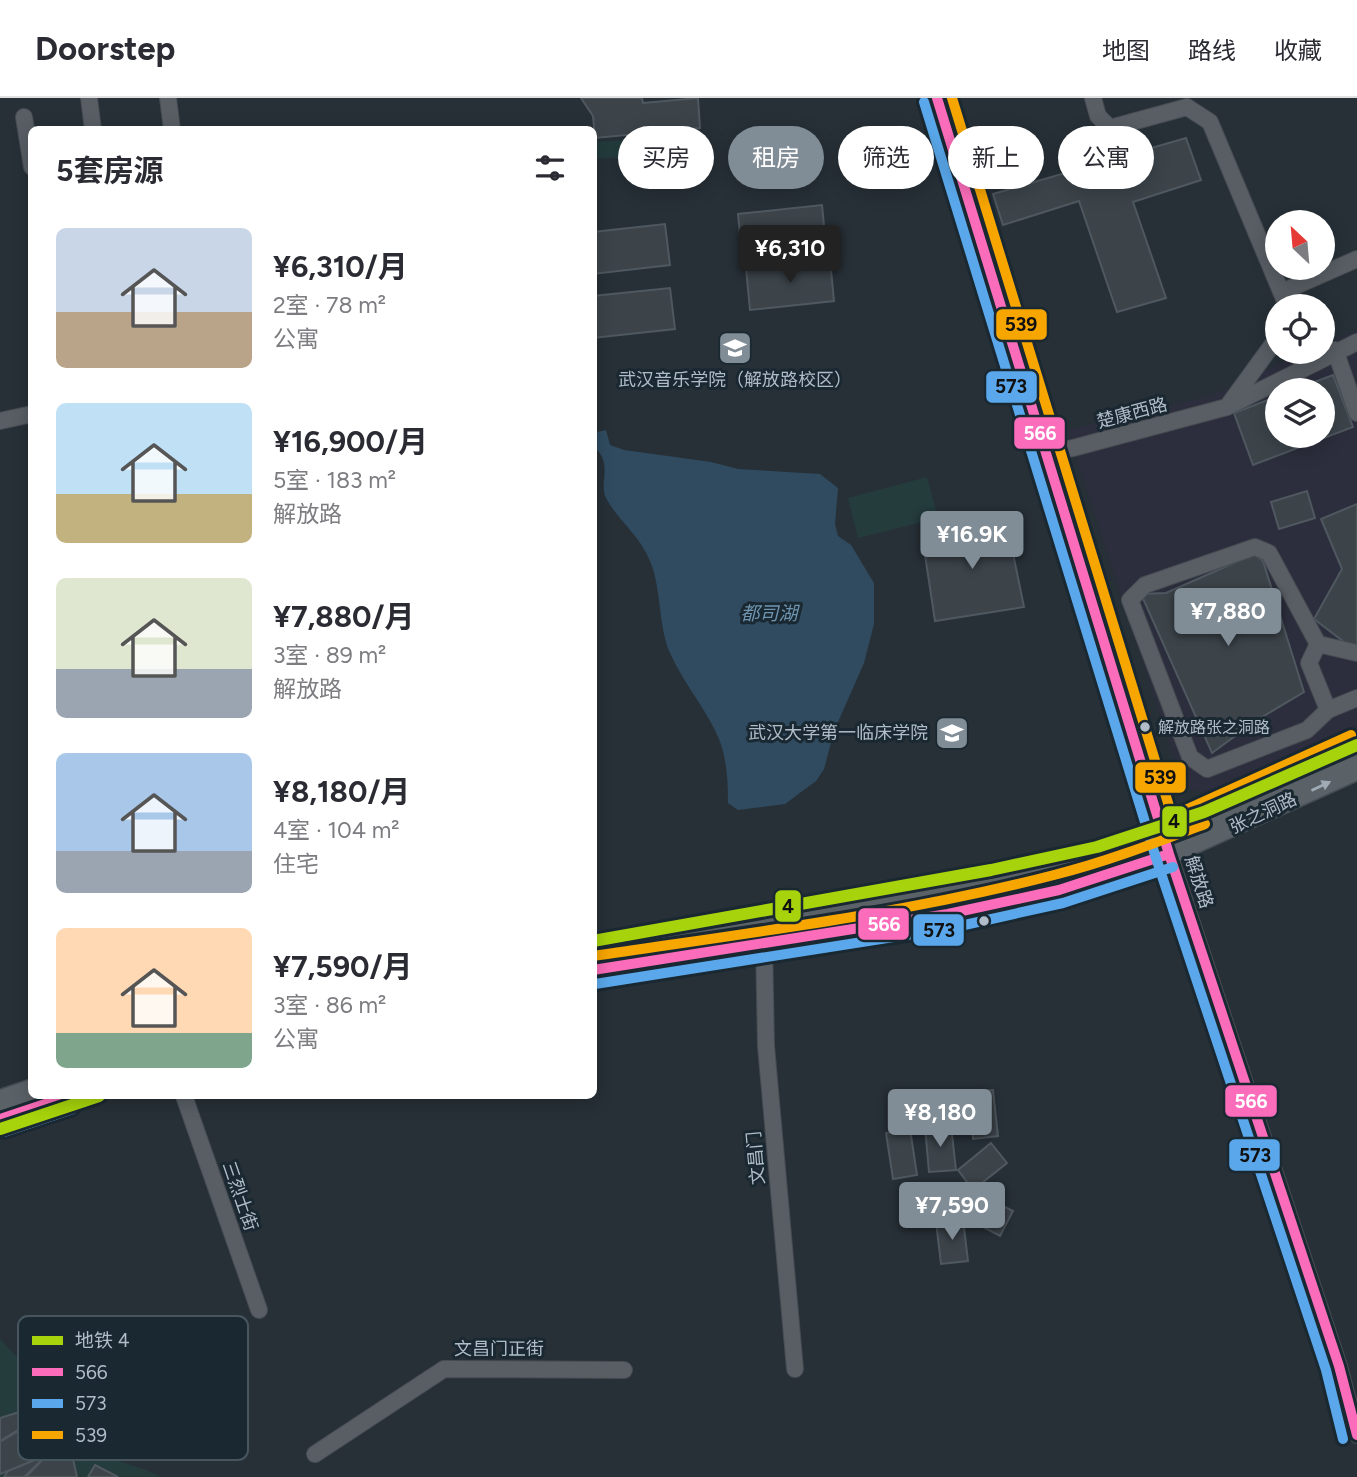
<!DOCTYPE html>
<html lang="zh">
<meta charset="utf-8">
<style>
body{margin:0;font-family:Figtree,"Noto Sans SC",sans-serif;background:#f2f2f3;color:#2b2b33;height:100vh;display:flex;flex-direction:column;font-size:26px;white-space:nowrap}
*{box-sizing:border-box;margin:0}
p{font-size:23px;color:#7c7c81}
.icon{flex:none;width:38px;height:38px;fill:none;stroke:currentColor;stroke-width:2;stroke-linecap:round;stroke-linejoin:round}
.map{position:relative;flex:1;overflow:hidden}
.drawer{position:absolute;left:28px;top:28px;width:569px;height:973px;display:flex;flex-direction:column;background:#fff;border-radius:10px;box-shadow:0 4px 18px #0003}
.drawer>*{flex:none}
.banner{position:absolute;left:618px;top:28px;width:634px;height:63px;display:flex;gap:14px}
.needle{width:46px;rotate:334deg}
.tools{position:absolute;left:1265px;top:112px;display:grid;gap:14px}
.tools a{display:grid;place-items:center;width:70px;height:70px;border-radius:50%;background:#fff;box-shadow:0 4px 18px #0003;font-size:35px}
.price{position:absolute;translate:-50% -60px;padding:0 16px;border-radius:7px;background:#808c96;color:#fff;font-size:23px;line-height:46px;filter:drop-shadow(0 2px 4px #0008)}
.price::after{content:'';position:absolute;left:50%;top:42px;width:21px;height:16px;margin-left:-10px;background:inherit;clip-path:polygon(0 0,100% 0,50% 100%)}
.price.on{background:#222;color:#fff}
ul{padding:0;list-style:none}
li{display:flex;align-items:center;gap:21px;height:175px;padding:0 28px}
li span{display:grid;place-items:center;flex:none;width:196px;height:140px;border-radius:10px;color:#555}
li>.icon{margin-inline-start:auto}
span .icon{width:84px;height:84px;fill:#fffc;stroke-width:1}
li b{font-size:30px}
h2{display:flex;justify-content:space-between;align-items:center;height:84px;padding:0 28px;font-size:30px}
.tag{padding:0 24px;border-radius:32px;background:#fff;box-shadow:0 4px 18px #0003;font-size:24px;line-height:63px}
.tag.on{background:#808c96;color:#fff}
header{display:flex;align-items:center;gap:42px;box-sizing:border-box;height:98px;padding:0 35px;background:#fff;border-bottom:2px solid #e1e1e2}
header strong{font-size:33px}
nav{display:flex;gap:38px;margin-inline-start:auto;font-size:24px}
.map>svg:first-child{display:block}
.medical{fill:#2c2e3d;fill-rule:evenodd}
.green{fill:#243c3c}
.water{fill:#304b60}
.building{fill:#3c444a;stroke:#4f585f;stroke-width:2}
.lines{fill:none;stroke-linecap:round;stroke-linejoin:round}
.minor-casing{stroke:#464c51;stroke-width:18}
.major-casing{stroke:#444d53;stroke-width:24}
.minor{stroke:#585e64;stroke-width:16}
.major{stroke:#5a6167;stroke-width:21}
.bus-1-casing{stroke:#1a2832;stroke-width:16}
.bus-2-casing{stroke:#1a2832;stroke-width:16}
.bus-3-casing{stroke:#1a2832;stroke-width:16}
.bus-1{stroke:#fb6dba;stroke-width:10}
.bus-2{stroke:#5aa8eb;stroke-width:10}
.bus-3{stroke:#f7a600;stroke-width:10}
.metro-1-casing{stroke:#1a2832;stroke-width:18}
.metro-1{stroke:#a6d30b;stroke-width:12}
.oneway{fill:#9fabb5}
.bus-dot{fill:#b0bdc9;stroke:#1a2832;stroke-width:2.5}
.labels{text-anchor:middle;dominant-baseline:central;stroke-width:6;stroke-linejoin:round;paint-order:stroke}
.bus-label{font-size:16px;fill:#b0bdc9;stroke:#1a2832;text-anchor:start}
.poi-label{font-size:18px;fill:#b0bdc9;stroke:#1a2832}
.street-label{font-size:18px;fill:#b0bdc9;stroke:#1a2832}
.water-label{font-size:19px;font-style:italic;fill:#6e94af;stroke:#1a2832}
.key{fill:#1a2832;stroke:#47555f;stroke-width:2}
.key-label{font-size:19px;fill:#b0bdc9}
.line-badge{stroke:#1a2832;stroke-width:2.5}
.badge-label{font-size:19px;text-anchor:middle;font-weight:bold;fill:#fff}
.pale-badge-label{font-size:19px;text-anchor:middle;font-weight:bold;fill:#111}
</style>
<header>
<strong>Doorstep</strong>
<nav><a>地图</a><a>路线</a><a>收藏</a></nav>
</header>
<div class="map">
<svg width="1357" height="1379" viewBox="0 0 1357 1379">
<rect width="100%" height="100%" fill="#273037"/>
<path class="medical" d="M1357,232V636L1214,699L1189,690L1173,657L1067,332L1210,298L1306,254H1323V246ZM1278,292H1323V338H1278Z"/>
<path class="green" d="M704,38L705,55L593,61V44Z
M927,379L938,420L858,440L848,400Z
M0,1241L61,1306L83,1323C80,1362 134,1363 161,1379H0Z"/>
<path class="water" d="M606,332L610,347L624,352L711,364L738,371L820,376L838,390L835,426L838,438L851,447L874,485V526L864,565L834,633L824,671L816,683L785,706L738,712L728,705C728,684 727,661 719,641C707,612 684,586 671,557C658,531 662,491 650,463C640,438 620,424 607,402C597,386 615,366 593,348V335Z"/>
<path class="building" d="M581,0H642L643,5L698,0L700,30L595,40L593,18Z
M1186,40L1201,82L1133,104L1166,200L1117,214L1079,103L1003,127L993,96Z
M822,107L826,148L742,158L738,116Z
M665,126L670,167L593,176V134Z
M830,161L834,203L750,212L746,170Z
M670,190L675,231L593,240V198Z
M1333,277L1353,329L1253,367L1234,315L1278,298V338H1323V292H1293Z
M1307,393L1315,420L1279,431L1271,404Z
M1357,406V548L1352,550L1314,521L1342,471L1321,421Z
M1006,421L1024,509L935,523L922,437Z
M1254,456L1263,463L1304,594L1257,622L1212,655L1141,496L1166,495Z
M993,992L998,1038L973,1041L969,994Z
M951,1027L956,1072L929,1074L925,1029Z
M910,1031L917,1077L893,1081L886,1035Z
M991,1045L1007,1065L973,1092L958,1072Z
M975,1094L1013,1113L1000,1138L962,1118Z
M963,1121L968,1163L941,1166L936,1124Z
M29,1311L36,1321L0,1343V1320Z
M51,1325L62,1341L50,1350L47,1357L0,1376V1344L30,1326Z
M53,1356L73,1361L77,1379H26L47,1357Z
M47,1357L24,1379H4L8,1373Z
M95,1367L118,1379H88Z"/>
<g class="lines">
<g class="minor-casing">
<path id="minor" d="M89,0L93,32
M168,0L172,32
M937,0L1169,756L1339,1268L1357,1337
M1093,0L1098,18L1110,30L1187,9L1210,24L1287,208
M24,19L32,69
M1282,194L1357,161
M1278,239L1227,309L1357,244
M1335,252L1357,315
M0,323L32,316
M1045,355L1073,350L1227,309
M1318,546L1269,455L1255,449L1145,487L1130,502L1190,659L1207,671L1307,632L1328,612
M1357,555L1318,546L1309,565L1328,612L1357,600
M764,845L766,948L795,1271
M184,998L259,1212
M315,1356L444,1271L624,1272"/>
</g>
<g class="major-casing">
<path id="major" d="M593,855L1010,784C1048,775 1086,766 1123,753C1203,724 1280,685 1357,650
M593,872L948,816L1059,792L1169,756L1357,671
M0,1003L32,992
M0,1021L69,998"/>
</g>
<use href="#minor" class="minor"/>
<use href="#major" class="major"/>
<g class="bus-1-casing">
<path id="bus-1" d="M937,0L1169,756L1339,1268L1357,1337
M593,872L948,816L1059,792L1169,756
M0,1021L69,998"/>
</g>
<g class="bus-2-casing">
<path id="bus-2" d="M924,4L1156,760L1326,1272L1343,1341
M595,886L951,830L1063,805L1173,769
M4,1034L73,1011"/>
</g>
<g class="bus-3-casing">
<path id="bus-3" d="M952,0L1172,718L1351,637
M593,858C748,835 903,816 1054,777C1106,764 1155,745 1205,726"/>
</g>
<use href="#bus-1" class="bus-1"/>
<use href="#bus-2" class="bus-2"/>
<use href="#bus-3" class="bus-3"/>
<g class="metro-1-casing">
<path id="metro-1" d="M593,843L991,772L1097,749L1204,714L1357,647
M0,1031L99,998"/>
</g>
<use href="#metro-1" class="metro-1"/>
</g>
<defs><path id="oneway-solid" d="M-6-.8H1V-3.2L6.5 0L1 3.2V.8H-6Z" transform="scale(1.75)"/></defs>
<use class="oneway" href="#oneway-solid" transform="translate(1321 688) rotate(-25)"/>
<defs>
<g id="university-square" transform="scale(1.75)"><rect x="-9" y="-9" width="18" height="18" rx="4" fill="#808c96" stroke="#1a2832"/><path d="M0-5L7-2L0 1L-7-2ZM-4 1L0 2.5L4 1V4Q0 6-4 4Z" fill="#fff"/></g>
</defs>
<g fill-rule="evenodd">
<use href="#university-square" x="735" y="250"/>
<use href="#university-square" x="952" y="635"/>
</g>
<g class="bus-dot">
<circle cx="1145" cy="629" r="6"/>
<circle cx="984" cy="823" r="6"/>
</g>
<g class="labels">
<g class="bus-label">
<text x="1158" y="629">解放路张之洞路</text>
</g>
<g class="poi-label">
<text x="735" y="282">武汉音乐学院（解放路校区）</text>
<text x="928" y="635" text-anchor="end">武汉大学第一临床学院</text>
</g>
<g class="street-label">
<text transform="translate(1132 315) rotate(-15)">楚康西路</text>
<text transform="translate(1263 715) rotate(-25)">张之洞路</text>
<text transform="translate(1199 784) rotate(72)">解放路</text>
<text transform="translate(756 1060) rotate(-95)">文昌门</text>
<text transform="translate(240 1098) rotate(71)">三烈士街</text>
<text x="499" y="1251">文昌门正街</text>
</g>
<g class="water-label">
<text x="769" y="515">都司湖</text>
</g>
</g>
<rect x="18" y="1218" width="230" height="144" rx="10" class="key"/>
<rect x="32" y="1238" width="31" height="9" fill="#a6d30b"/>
<rect x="32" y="1270" width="31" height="8" fill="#fb6dba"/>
<rect x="32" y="1301" width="31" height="9" fill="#5aa8eb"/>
<rect x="32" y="1333" width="31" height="8" fill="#f7a600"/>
<g class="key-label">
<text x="75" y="1249">地铁 4</text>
<text x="75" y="1281">566</text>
<text x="75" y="1312">573</text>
<text x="75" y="1344">539</text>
</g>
<g class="line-badge">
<rect x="995" y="210" width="53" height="33" rx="7" fill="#f7a600"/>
<rect x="985" y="272" width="53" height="34" rx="7" fill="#5aa8eb"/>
<rect x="1013" y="318" width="53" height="34" rx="7" fill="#fb6dba"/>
<rect x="1134" y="663" width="53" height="33" rx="7" fill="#f7a600"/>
<rect x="1161" y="707" width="27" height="33" rx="7" fill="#a6d30b"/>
<rect x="774" y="791" width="28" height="34" rx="7" fill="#a6d30b"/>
<rect x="857" y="809" width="53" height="34" rx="7" fill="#fb6dba"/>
<rect x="912" y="815" width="53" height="34" rx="7" fill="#5aa8eb"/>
<rect x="1224" y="986" width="54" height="34" rx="7" fill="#fb6dba"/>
<rect x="1228" y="1040" width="53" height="34" rx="7" fill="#5aa8eb"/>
</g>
<g class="badge-label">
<text x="1040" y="342">566</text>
<text x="884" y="833">566</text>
<text x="1251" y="1010">566</text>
</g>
<g class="pale-badge-label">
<text x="1021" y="233">539</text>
<text x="1011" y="295">573</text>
<text x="1160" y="686">539</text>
<text x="1174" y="730">4</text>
<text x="788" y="815">4</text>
<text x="939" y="839">573</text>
<text x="1255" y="1064">573</text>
</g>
</svg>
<div class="tools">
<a><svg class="needle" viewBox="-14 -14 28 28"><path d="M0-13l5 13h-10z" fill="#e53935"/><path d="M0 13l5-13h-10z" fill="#7c7c81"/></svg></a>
<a><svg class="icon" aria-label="locate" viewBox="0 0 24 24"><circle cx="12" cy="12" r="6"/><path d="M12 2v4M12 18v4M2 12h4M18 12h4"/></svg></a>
<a><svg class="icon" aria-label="layers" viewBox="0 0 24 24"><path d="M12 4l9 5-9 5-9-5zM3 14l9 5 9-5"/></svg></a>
</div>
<b class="price on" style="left:790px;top:187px">¥6,310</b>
<b class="price" style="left:972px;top:473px">¥16.9K</b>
<b class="price" style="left:1228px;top:550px">¥7,880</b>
<b class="price" style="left:940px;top:1051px">¥8,180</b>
<b class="price" style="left:952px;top:1144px">¥7,590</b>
<div class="banner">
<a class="tag">买房</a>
<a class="tag on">租房</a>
<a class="tag">筛选</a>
<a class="tag">新上</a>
<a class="tag">公寓</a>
</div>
<section class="drawer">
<h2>5套房源<svg class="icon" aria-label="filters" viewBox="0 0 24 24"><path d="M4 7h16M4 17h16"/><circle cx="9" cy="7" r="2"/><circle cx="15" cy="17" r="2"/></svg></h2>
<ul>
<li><span style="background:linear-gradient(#c9d6e8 60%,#b9a48a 0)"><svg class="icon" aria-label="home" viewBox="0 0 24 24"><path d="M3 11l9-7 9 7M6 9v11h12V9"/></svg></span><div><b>¥6,310/月</b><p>2室 · 78 m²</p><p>公寓</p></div></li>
<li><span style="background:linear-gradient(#bfe0f5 65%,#c2b280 0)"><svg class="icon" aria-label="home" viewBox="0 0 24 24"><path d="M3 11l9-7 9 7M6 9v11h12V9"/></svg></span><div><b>¥16,900/月</b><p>5室 · 183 m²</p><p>解放路</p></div></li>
<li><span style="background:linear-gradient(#dfe7d0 65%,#9aa5b1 0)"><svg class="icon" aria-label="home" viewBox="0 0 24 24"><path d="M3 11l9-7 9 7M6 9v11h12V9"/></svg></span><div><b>¥7,880/月</b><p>3室 · 89 m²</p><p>解放路</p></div></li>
<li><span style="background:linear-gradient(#a9c7e8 70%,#9aa5b1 0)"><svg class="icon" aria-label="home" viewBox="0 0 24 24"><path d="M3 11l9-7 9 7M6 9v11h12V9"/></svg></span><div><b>¥8,180/月</b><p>4室 · 104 m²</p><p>住宅</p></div></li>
<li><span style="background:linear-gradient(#ffd9b3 75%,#7fa58c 0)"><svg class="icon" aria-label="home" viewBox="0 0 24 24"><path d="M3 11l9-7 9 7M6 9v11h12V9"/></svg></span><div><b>¥7,590/月</b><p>3室 · 86 m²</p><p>公寓</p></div></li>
</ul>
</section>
</div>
